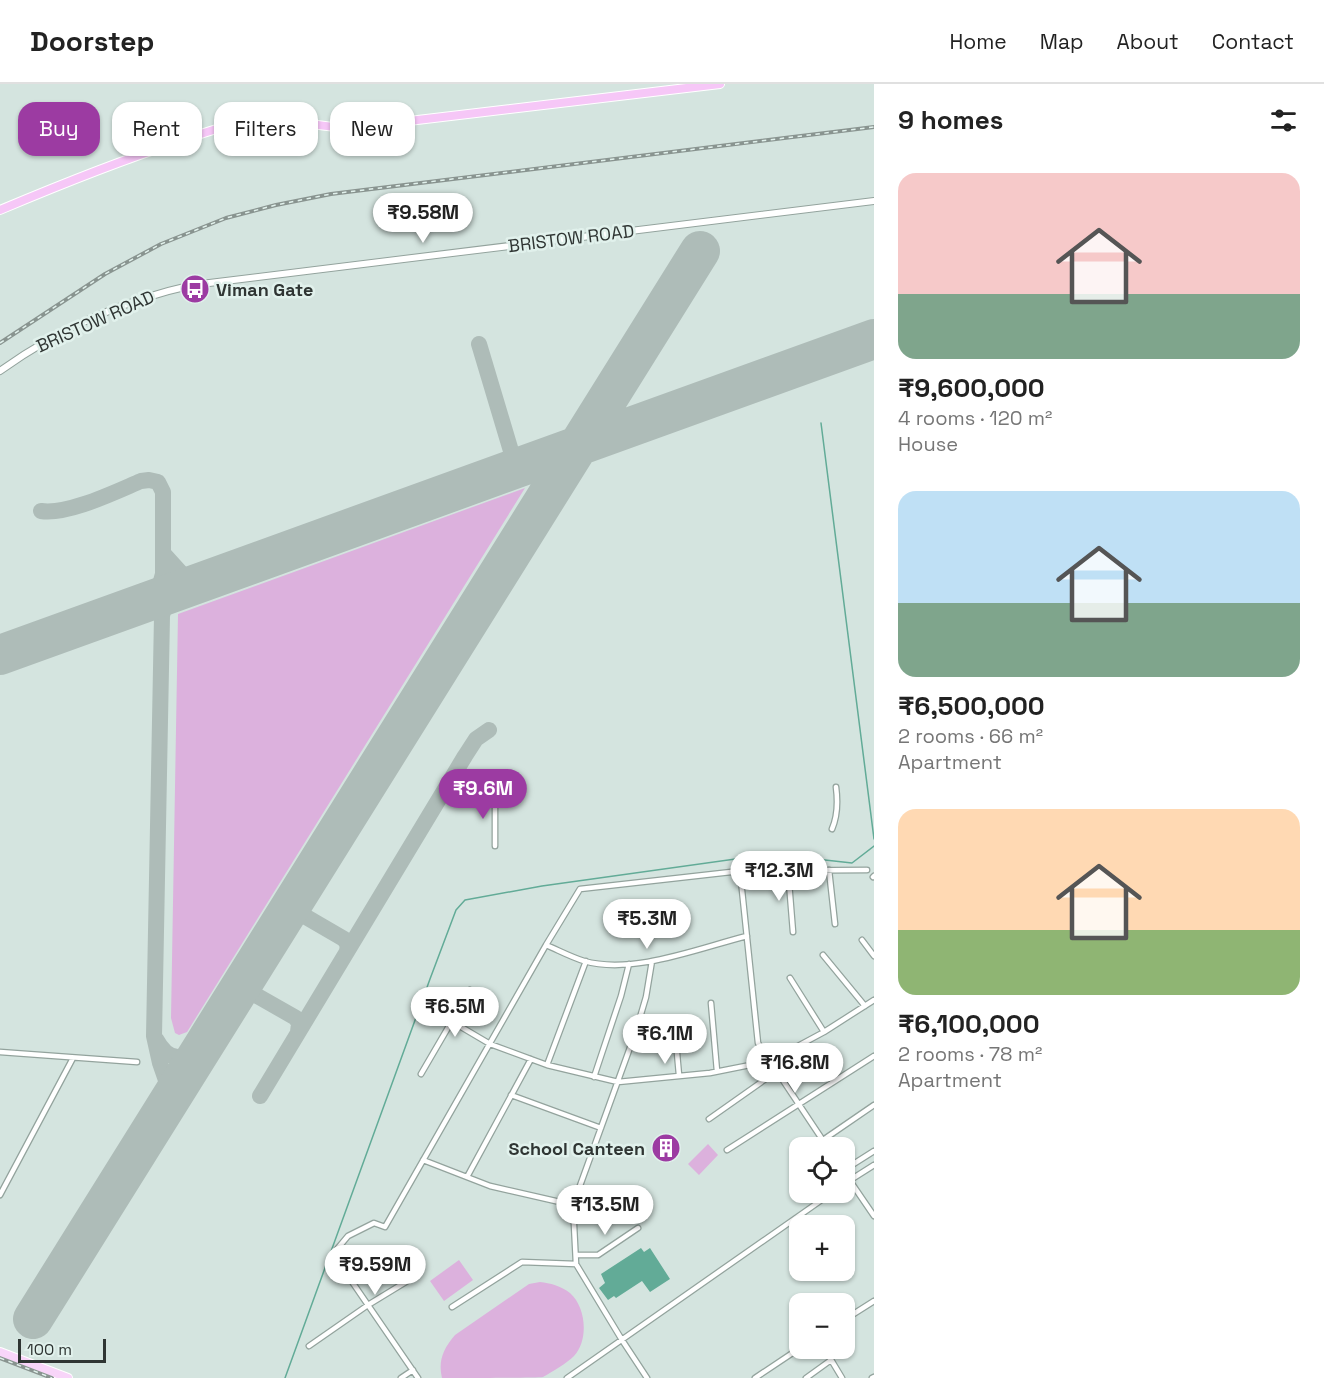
<!DOCTYPE html>
<meta charset="utf-8">
<style>
body{margin:0;font-family:"Space Grotesk",sans-serif;background:#f2f2f2;color:#222;height:100vh;display:flex;flex-direction:column;font-size:22px;white-space:nowrap}
*{box-sizing:border-box;margin:0}
p{font-size:20px;color:#767676}
.icon{flex:none;width:33px;height:33px;fill:none;stroke:currentColor;stroke-width:2;stroke-linecap:round;stroke-linejoin:round}
.map{position:relative;flex:1;overflow:hidden}
.side{display:flex;flex-direction:column;background:#fff;width:450px}
.side>*{flex:none}
.banner{position:absolute;left:18px;top:18px;width:570px;height:54px;display:flex;gap:12px}
.buttons{position:absolute;left:789px;top:1053px;display:grid;gap:12px}
.buttons a{display:grid;place-items:center;width:66px;height:66px;border-radius:12px;background:#fff;box-shadow:0 2px 4px #0004;font-size:30px}
.scale{position:absolute;left:18px;bottom:15px;width:88px;box-sizing:border-box;padding-left:6px;border:3px solid #2f3533;border-top:0;font-size:16px;line-height:21px;white-space:nowrap;color:#2f3533;-webkit-text-stroke:4px #e1f1ec;paint-order:stroke}
.price{position:absolute;translate:-50% -51px;padding:0 14px;border-radius:21px;background:#fff;color:#222;font-size:20px;line-height:39px;filter:drop-shadow(0 2px 3px #0008)}
.price::after{content:'';position:absolute;left:50%;top:36px;width:18px;height:14px;margin-left:-9px;background:inherit;clip-path:polygon(0 0,100% 0,50% 100%)}
.price.selected{background:#9c3ba2;color:#fff}
ul{padding:0;list-style:none}
li{display:grid;align-content:center;gap:12px;height:318px;padding:0 24px}
li span{display:grid;place-items:center;height:186px;border-radius:18px;color:#555}
li>.icon{margin-inline-start:auto}
span .icon{width:108px;height:108px;fill:#fffc;stroke-width:1}
li b{font-size:26px}
h2{display:flex;justify-content:space-between;align-items:center;height:72px;padding:0 24px;font-size:26px}
.tag{padding:0 21px;border-radius:18px;background:#fff;box-shadow:0 2px 4px #0004;font-size:21px;line-height:54px}
.tag.selected{background:#9c3ba2;color:#fff}
header{display:flex;align-items:center;gap:36px;box-sizing:border-box;height:84px;padding:0 30px;background:#fff;border-bottom:2px solid #e0e0e0}
header strong{font-size:28px}
nav{display:flex;gap:33px;margin-inline-start:auto;font-size:21px}
main{display:flex;flex:1;min-height:0}
.map>svg:first-child{display:block}
.green{fill:#dcb1dd}
.water{fill:#62ab97}
.lines{fill:none;stroke-linecap:round;stroke-linejoin:round}
.stream{stroke:#62ab97;stroke-width:1.5}
.taxiway{stroke:#aebcb8;stroke-width:16}
.runway{stroke:#aebcb8;stroke-width:40}
.minor-casing{stroke:#93a39d;stroke-width:7}
.tertiary-casing{stroke:#93a39d;stroke-width:8}
.primary-casing{stroke:#fff;stroke-width:10}
.trunk-casing{stroke:#fff;stroke-width:10}
.minor{stroke:#fff;stroke-width:4.5}
.tertiary{stroke:#fff;stroke-width:6}
.primary{stroke:#f8d5f9;stroke-width:8}
.trunk{stroke:#f6c7f7;stroke-width:8}
.rail-casing{stroke:#899490;stroke-width:4}
.rail{stroke:#e1f1ec;stroke-width:1.5;stroke-dasharray:4.5;stroke-linecap:butt}
.labels{text-anchor:middle;dominant-baseline:central;stroke-width:5;stroke-linejoin:round;paint-order:stroke}
.street-label{font-size:18px;fill:#2f3533;stroke:#e1f1ec}
.poi-label{font-size:18px;font-weight:bold;fill:#2f3533;stroke:#e1f1ec;text-anchor:start}
</style>
<header>
<strong>Doorstep</strong>
<nav><a>Home</a><a>Map</a><a>About</a><a>Contact</a></nav>
</header>
<main>
<div class="map">
<svg width="874" height="1294" viewBox="0 0 874 1294">
<rect width="100%" height="100%" fill="#d4e4df"/>
<path class="green" d="M525,404L187,948L179,951L175,949L171,934L178,530Z
M708,1060L718,1071L699,1091L688,1080Z
M459,1176L473,1196L444,1217L430,1197Z
M540,1198C550,1199 561,1202 570,1209C586,1223 589,1256 574,1272C567,1279 552,1288 543,1293C534,1294 459,1294 442,1294C438,1277 443,1265 455,1251L529,1200Z"/>
<path class="water" d="M641,1164L644,1168L650,1164L670,1195L650,1208L642,1197L616,1214L614,1212L608,1216L599,1204L605,1199L601,1190Z"/>
<g class="lines">
<path class="stream" d="M821,339L874,755
M285,1294L430,895L456,826L465,816L542,802L771,770L852,779L874,762"/>
<path class="taxiway" d="M479,260L511,367L510,378L502,389
M511,367L519,374L534,378
M41,427C68,431 115,408 141,397L149,396L158,398L163,408V490L159,504L145,518
M163,469L192,501
M145,518L157,519L161,524L162,532L154,952L160,979L169,1005L159,1033
M162,532L166,515L175,507
M285,831L293,828L301,830L344,855L348,861L347,867
M236,910L245,907L252,909L296,934L299,940L298,948
M156,955C172,984 188,973 207,956
M260,1012L465,672L476,655L489,646"/>
<path class="runway" d="M0,571L874,255
M33,1235L700,167"/>
<g class="minor-casing">
<path id="minor" d="M495,711V762
M832,745C838,731 838,718 836,703
M788,786L793,848
M829,786L835,840
M740,787L758,959L828,1064
M873,793L874,792
M862,856L874,872
M546,861C558,866 571,873 584,877C633,891 699,864 747,852
M823,871L865,922
M790,894L824,948
M711,919L717,987
M451,937L490,960L547,981L618,998L710,989L770,977L824,948L874,916
M0,968L137,978
M677,969L679,991
M547,981L586,877
M421,990L470,906
M594,993L621,912L629,880
M511,1011L601,1044
M709,1035L777,987
M823,1056L874,1021
M727,1066L874,972
M423,1076L490,1102L573,1121
M844,1086L874,1067
M844,1088L874,1132
M467,1093L531,975
M844,1100L874,1081
M0,1111L73,974
M576,1171H598L638,1144
M452,1223L522,1178L576,1180
M844,1236L874,1217
M309,1262L368,1221L409,1196
M824,1264L842,1294
M401,1294L413,1286
M418,1294L333,1170L348,1152L374,1139L385,1143L546,861L580,805L740,787L867,786
M567,1294L833,1108
M647,1294L622,1256L576,1180L573,1121L636,947L646,913L652,877
M755,1294L800,1264
M806,1294L831,1276
M872,1294L874,1293"/>
</g>
<g class="tertiary-casing">
<path id="tertiary" d="M0,287C57,246 124,216 193,201L874,117"/>
</g>
<g class="primary-casing">
<path id="primary" d="M0,1268L68,1294"/>
</g>
<g class="trunk-casing">
<path id="trunk" d="M0,126C57,102 116,78 175,59C200,50 228,40 254,37C287,32 318,44 350,44L720,0"/>
</g>
<use href="#minor" class="minor"/>
<use href="#tertiary" class="tertiary"/>
<use href="#primary" class="primary"/>
<use href="#trunk" class="trunk"/>
<g class="rail-casing">
<path id="rail" d="M0,259L105,190L161,160L226,134L276,121L331,110L874,43
M0,1274L52,1294"/>
</g>
<use href="#rail" class="rail"/>
</g>
<defs>
<g id="bus-disc" transform="scale(1.5)"><circle r="9.5" fill="#9c3ba2" stroke="#e1f1ec"/><path d="M-5-6H5V4H4V6H2V4H-2V6H-4V4H-5ZM-3.5-4V0h7V-4ZM-3.5 1.2v1.5H-2V1.2ZM2 1.2v1.5H3.5V1.2Z" fill="#fff"/></g>
<g id="building-disc" transform="scale(1.5)"><circle r="9.5" fill="#9c3ba2" stroke="#e1f1ec"/><path d="M-4-6H4V6H1V3H-1V6H-4ZM-2.5-4.3h1.7v1.8h-1.7ZM.8-4.3h1.7v1.8H.8ZM-2.5-1h1.7V.8h-1.7ZM.8-1h1.7V.8H.8Z" fill="#fff"/></g>
</defs>
<g fill-rule="evenodd">
<use href="#bus-disc" x="195" y="205"/>
<use href="#building-disc" x="666" y="1064"/>
</g>
<g class="labels">
<g class="street-label">
<text transform="translate(571 154) rotate(-7)">BRISTOW ROAD</text>
<text transform="translate(95 237) rotate(-24)">BRISTOW ROAD</text>
</g>
<g class="poi-label">
<text x="216" y="205">Viman Gate</text>
<text x="645" y="1064" text-anchor="end">School Canteen</text>
</g>
</g>
</svg>
<div class="buttons">
<a><svg class="icon" aria-label="locate" viewBox="0 0 24 24"><circle cx="12" cy="12" r="6"/><path d="M12 2v4M12 18v4M2 12h4M18 12h4"/></svg></a>
<a>+</a>
<a>−</a>
</div>
<div class="scale">100 m</div>
<b class="price" style="left:423px;top:160px">₹9.58M</b>
<b class="price selected" style="left:483px;top:736px">₹9.6M</b>
<b class="price" style="left:779px;top:818px">₹12.3M</b>
<b class="price" style="left:647px;top:866px">₹5.3M</b>
<b class="price" style="left:455px;top:954px">₹6.5M</b>
<b class="price" style="left:665px;top:981px">₹6.1M</b>
<b class="price" style="left:795px;top:1010px">₹16.8M</b>
<b class="price" style="left:605px;top:1152px">₹13.5M</b>
<b class="price" style="left:375px;top:1212px">₹9.59M</b>
<div class="banner">
<a class="tag selected">Buy</a>
<a class="tag">Rent</a>
<a class="tag">Filters</a>
<a class="tag">New</a>
</div>
</div>
<section class="side">
<h2>9 homes<svg class="icon" aria-label="filters" viewBox="0 0 24 24"><path d="M4 7h16M4 17h16"/><circle cx="9" cy="7" r="2"/><circle cx="15" cy="17" r="2"/></svg></h2>
<ul>
<li><span style="background:linear-gradient(#f6c9c9 65%,#7fa58c 0)"><svg class="icon" aria-label="home" viewBox="0 0 24 24"><path d="M3 11l9-7 9 7M6 9v11h12V9"/></svg></span><div><b>₹9,600,000</b><p>4 rooms · 120 m²</p><p>House</p></div></li>
<li><span style="background:linear-gradient(#bfe0f5 60%,#7fa58c 0)"><svg class="icon" aria-label="home" viewBox="0 0 24 24"><path d="M3 11l9-7 9 7M6 9v11h12V9"/></svg></span><div><b>₹6,500,000</b><p>2 rooms · 66 m²</p><p>Apartment</p></div></li>
<li><span style="background:linear-gradient(#ffd9b3 65%,#8fb573 0)"><svg class="icon" aria-label="home" viewBox="0 0 24 24"><path d="M3 11l9-7 9 7M6 9v11h12V9"/></svg></span><div><b>₹6,100,000</b><p>2 rooms · 78 m²</p><p>Apartment</p></div></li>
</ul>
</section>
</main>
